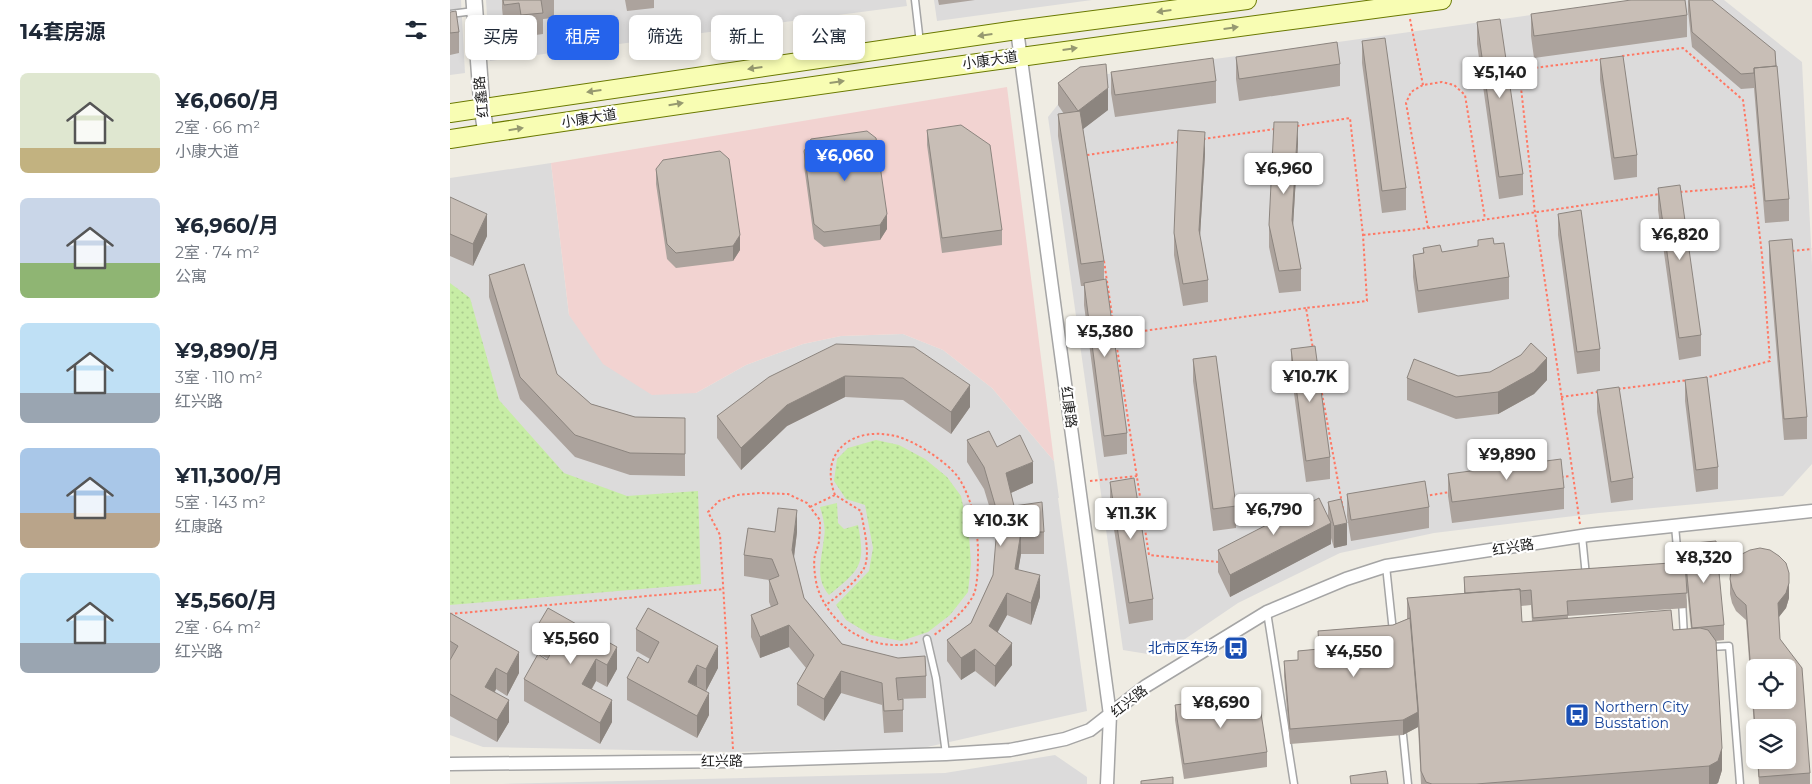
<!DOCTYPE html>
<html lang="zh">
<meta charset="utf-8">
<style>
body{margin:0;font-family:Montserrat,"Noto Sans SC",sans-serif;background:#f2f2f3;color:#1f2937;height:100vh;display:flex;flex-direction:column;font-size:19px;white-space:nowrap}
*{box-sizing:border-box;margin:0}
p{font-size:16px;color:#747a83}
.icon{flex:none;width:28px;height:28px;fill:none;stroke:currentColor;stroke-width:2;stroke-linecap:round;stroke-linejoin:round}
.map{position:relative;flex:1;overflow:hidden}
.details{display:flex;flex-direction:column;background:#fff;width:450px}
.details>*{flex:none}
.guide{position:absolute;left:15px;top:15px;width:475px;height:45px;display:flex;gap:10px}
.fabs{position:absolute;left:1296px;top:659px;display:grid;gap:10px}
.fabs a{display:grid;place-items:center;width:50px;height:50px;border-radius:8px;background:#fff;box-shadow:0 2px 8px #0003;font-size:25px}
.price{position:absolute;translate:-50% -42px;padding:0 11px;border-radius:5px;background:#fff;color:#222;font-size:16px;line-height:32px;filter:drop-shadow(0 1px 2px #0008)}
.price::after{content:'';position:absolute;left:50%;top:30px;width:15px;height:11px;margin-left:-8px;background:inherit;clip-path:polygon(0 0,100% 0,50% 100%)}
.price.current{background:#2563eb;color:#fff}
ul{padding:0;list-style:none}
li{display:flex;align-items:center;gap:15px;height:125px;padding:0 20px}
li span{display:grid;place-items:center;flex:none;width:140px;height:100px;border-radius:8px;color:#555}
li>.icon{margin-inline-start:auto}
span .icon{width:60px;height:60px;fill:#fffc;stroke-width:1}
li b{font-size:21px}
h2{display:flex;justify-content:space-between;align-items:center;height:60px;padding:0 20px;font-size:21px}
.tag{padding:0 18px;border-radius:8px;background:#fff;box-shadow:0 2px 8px #0003;font-size:18px;line-height:45px}
.tag.current{background:#2563eb;color:#fff}
main{display:flex;flex:1;min-height:0}
.map>svg:first-child{display:block}
.residential{fill:#dcdbdb}
.commercial{fill:#f2d3d1}
.grass{fill:url(#grass-dots)}
.lines{fill:none;stroke-linecap:round;stroke-linejoin:round}
.service-casing{stroke:#a5a5a5;stroke-width:9}
.minor-casing{stroke:#a5a5a5;stroke-width:15}
.tertiary-casing{stroke:#a5a5a5;stroke-width:18}
.secondary-casing{stroke:#6a7900;stroke-width:20}
.path{stroke:#ff7864;stroke-width:2;stroke-dasharray:2.5 2.5;stroke-linecap:butt}
.service{stroke:#fff;stroke-width:6}
.minor{stroke:#fff;stroke-width:12}
.tertiary{stroke:#fff;stroke-width:15}
.secondary{stroke:#f8fdb3;stroke-width:18}
.wall{fill:#aca39d;fill-rule:evenodd}
.shaded-wall{fill:#8c857f}
.building{fill:#c8beb6;stroke:#8c857f;fill-rule:evenodd}
.oneway{fill:#969970}
.labels{text-anchor:middle;dominant-baseline:central;stroke-width:4.5;stroke-linejoin:round;paint-order:stroke}
.street-label{font-size:14px;fill:#1e1e1e;stroke:#fff}
.transit-label{font-size:14px;fill:#164399;stroke:#fff;text-anchor:end}
</style>
<main>
<section class="details">
<h2>14套房源<svg class="icon" aria-label="filters" viewBox="0 0 24 24"><path d="M4 7h16M4 17h16"/><circle cx="9" cy="7" r="2"/><circle cx="15" cy="17" r="2"/></svg></h2>
<ul>
<li><span style="background:linear-gradient(#dfe7d0 75%,#c2b280 0)"><svg class="icon" aria-label="home" viewBox="0 0 24 24"><path d="M3 11l9-7 9 7M6 9v11h12V9"/></svg></span><div><b>¥6,060/月</b><p>2室 · 66 m²</p><p>小康大道</p></div></li>
<li><span style="background:linear-gradient(#c9d6e8 65%,#8fb573 0)"><svg class="icon" aria-label="home" viewBox="0 0 24 24"><path d="M3 11l9-7 9 7M6 9v11h12V9"/></svg></span><div><b>¥6,960/月</b><p>2室 · 74 m²</p><p>公寓</p></div></li>
<li><span style="background:linear-gradient(#bfe0f5 70%,#9aa5b1 0)"><svg class="icon" aria-label="home" viewBox="0 0 24 24"><path d="M3 11l9-7 9 7M6 9v11h12V9"/></svg></span><div><b>¥9,890/月</b><p>3室 · 110 m²</p><p>红兴路</p></div></li>
<li><span style="background:linear-gradient(#a9c7e8 65%,#b9a48a 0)"><svg class="icon" aria-label="home" viewBox="0 0 24 24"><path d="M3 11l9-7 9 7M6 9v11h12V9"/></svg></span><div><b>¥11,300/月</b><p>5室 · 143 m²</p><p>红康路</p></div></li>
<li><span style="background:linear-gradient(#bfe0f5 70%,#9aa5b1 0)"><svg class="icon" aria-label="home" viewBox="0 0 24 24"><path d="M3 11l9-7 9 7M6 9v11h12V9"/></svg></span><div><b>¥5,560/月</b><p>2室 · 64 m²</p><p>红兴路</p></div></li>
</ul>
</section>
<div class="map">
<svg width="1362" height="784" viewBox="0 0 1362 784">
<defs>
<pattern id="grass-dots" width="8" height="8" patternUnits="userSpaceOnUse" patternTransform="scale(1.25)"><rect width="8" height="8" fill="#c7eda5"/><path d="M2 2h.1M6 6h.1" fill="none" stroke="#aacb8e" stroke-width="1.8" stroke-linecap="round"/></pattern>
</defs>
<rect width="100%" height="100%" fill="#efece3"/>
<path class="residential" d="M0,0H11L15,73L0,75Z
M36,0H456L457,6L40,61Z
M484,0H642L487,21Z
M1189,0H1274L1352,62L1362,265V464L1333,496L1149,513L984,533L890,553L788,603L710,656L673,650L598,117L629,78Z
M101,163L119,315L246,393L296,365L353,344L391,336L453,334L493,350L542,388L604,461L609,498H608L637,711L473,748L283,752L33,747L0,735V178Z
M605,755L637,777V784H52L495,773Z"/>
<path class="commercial" d="M557,87L604,461L542,388L493,350L453,334L391,336L353,344L296,365L246,393L202,395L153,364L119,315L101,163Z"/>
<path class="grass" d="M0,283L20,298L49,400L114,473L177,496L248,491L251,584L0,605Z
M426,440L449,445L475,459L497,477L511,496L519,535L521,564L518,592L500,615L478,632L451,641L421,635L396,620L386,605L419,571L423,548L415,505L396,499L384,481L387,459L398,448Z
M387,503L388,523L394,529L408,525C416,565 410,570 379,595C364,577 372,559 374,538C376,527 373,517 370,507Z"/>
<g class="lines">
<g class="service-casing">
<path id="service" d="M465,0L470,43
M0,14L24,11
M1225,526L1229,570
M1132,536L1136,576
M936,566L943,632
M1232,600L1234,637
M817,612L844,784
M477,639L486,678L496,754
M1259,647L1279,646L1290,784
M953,735L958,784"/>
</g>
<g class="minor-casing">
<path id="minor" d="M567,30L660,715L657,784
M0,764L284,761L496,754L560,750L615,739L640,730L696,686L817,612L896,579L936,566L1138,535L1362,511"/>
</g>
<g class="tertiary-casing">
<path id="tertiary" d="M24,0L32,108L36,133"/>
</g>
<g class="secondary-casing">
<path id="secondary" d="M0,113L567,30L797,0
M0,139C330,89 661,44 992,0"/>
</g>
<path class="path" d="M960,19L973,85
M1172,56L1233,48L1293,100L1304,186
M847,126L900,118L913,235L917,301L856,308L863,349
M753,139L825,129
M637,155L728,142
M1230,192L1304,186L1312,255L1320,361L1255,378
M978,228L956,103L961,92L973,85L992,82L1004,85L1015,95L1035,219
M913,235L978,228L1210,194
M1342,251L1362,249
M654,261L665,335L856,308
M665,335L699,555L769,562
M871,388L893,509
M1168,389L1238,380
M1111,397L1148,392
M1111,477L1121,476
M640,481L687,476
M385,495C368,451 404,426 445,436C464,440 497,462 508,477C522,498 527,525 528,549C528,562 528,579 525,591C520,607 497,626 484,635
M975,496L1000,492
M360,507L385,495L411,511C413,526 422,556 413,570C404,584 389,595 376,605
M1130,524L1085,213L1069,70L1153,59
M0,614L274,589
M283,749L270,535L258,512L269,501L287,495L310,493L338,494L357,503L370,520C370,527 370,533 369,540C369,545 366,550 365,555C363,563 365,578 367,586C380,629 425,654 468,642"/>
<use href="#service" class="service"/>
<use href="#minor" class="minor"/>
<use href="#tertiary" class="tertiary"/>
<use href="#secondary" class="secondary"/>
</g>
<path class="wall" d="M52,0H104V18L93,19V34L71,37L69,25L54,27L52,8Z
M175,0H204V8L177,11Z
M488,0H525L489,5Z
M1238,0L1325,51L1339,199V221L1315,223L1304,88L1291,89L1242,47L1238,11Z
M0,12L9,32V53L0,55Z
M1081,14L1237,15V37L1084,58L1081,36Z
M1027,22L1073,174V195L1049,199L1027,44Z
M912,41L956,188V210L932,213L912,63Z
M786,57L890,64V86L789,101L786,79Z
M1150,59L1187,155V177L1164,180L1150,80Z
M661,72L766,81V103L665,117L661,93Z
M608,83L658,110L633,129L654,261V280L677,433V454L654,457L634,305V286H631L608,136V114H614L608,105Z
M477,130L552,230V245L492,253L477,145Z
M848,144L843,226L851,269V291L829,293L819,247V225Z
M354,151L437,229L430,240L374,247L364,239L354,166Z
M755,154L750,236L758,280V302L733,306L724,255V233Z
M206,169L290,250L283,261L226,268L217,259L206,184Z
M1208,188L1251,335V356L1229,360L1208,210Z
M0,197L37,236L23,266L0,256Z
M1108,214L1150,349V371L1127,374L1108,235Z
M1319,241L1357,417V439L1334,440L1319,262Z
M1044,244L1059,277V299L968,313L963,277V255L973,253V248L992,252Z
M39,275L107,374L141,404L185,417L235,418V476L180,475L125,457L70,399L39,297Z
M386,344L520,407L501,434L453,400L395,397L337,426L291,470L267,438V416Z
M841,349L880,457V479L856,482L841,371Z
M743,359L786,506V528L763,531L743,381Z
M1008,376L1097,380L1084,394L1048,414L1006,419L957,400V378Z
M1235,380L1268,467V489L1246,492L1235,401Z
M1147,390L1183,478V500L1161,503L1147,412Z
M517,440L547,447L583,483L561,493L564,506L594,532V554H571L568,570L590,597L581,625L557,615L547,632L562,665L545,687L525,671L511,680L497,661V640L521,623L543,575L547,532L534,489L517,462Z
M998,474L1114,488V509L1002,523L998,496Z
M660,482L703,599V620L679,624L660,504Z
M897,494L979,507V528L901,541L897,516Z
M878,502L897,545L884,548L881,538V544L780,597L768,572V550L878,516Z
M325,532H347L344,558L354,598L392,644L476,676V698L448,699L453,710V732L434,733L432,705L391,693L374,721L347,705V684L356,668L339,647L310,658L301,637V615L321,607L319,602V580L294,576V555Z
M1234,544L1274,625V640L1265,641L1272,770L1268,783L1266,784H971L968,727L953,735L840,744L834,676V661L848,660V651L868,649V631L943,625L957,619V598L1014,593V577L1235,562ZM1236,580L1241,629L1223,630L1118,619V616L1237,608ZM1081,605L1082,621L1072,622L1071,606Z
M1339,573V598L1336,608L1329,617L1330,639L1360,773V784H1309L1307,760H1338L1305,728V739L1296,620L1286,611L1282,603L1280,594V579Z
M0,613L69,673L57,696L46,689L45,692L59,722L47,742L0,716Z
M186,629L268,668L256,691L259,715L247,738L177,700V678L198,663L200,659L186,651Z
M85,630L167,669L157,687L146,681L142,689L162,722L150,744L74,701V679L98,659L85,652Z
M725,705L817,752V767L734,779L725,720Z"/>
<path class="shaded-wall" d="M658,88V110L628,133V111Z
M848,122V144L842,242V220Z
M755,132V154L749,252V230Z
M37,214V236L23,266V244Z
M437,214V229L430,240V225Z
M290,235V250L283,261V246Z
M1097,358V380L1084,394L1048,414V392Z
M395,376V397L337,426L291,470V448L337,405Z
M520,385V407L501,434V412Z
M583,462V483L556,495V473Z
M347,510V532L342,572V550Z
M881,523V544L780,597V575Z
M897,523V545L884,548V526Z
M571,532V554L565,590V569Z
M590,575V597L581,625V603Z
M1339,583V598L1336,608L1328,618V603Z
M557,593V615L539,648V626Z
M339,625V647L310,658V637Z
M562,643V665L545,687V666Z
M268,646V668L256,691V669Z
M167,647V669L157,687V665Z
M525,649V671L511,680V658Z
M69,652V673L57,696V674Z
M146,659V681L132,705V684Z
M247,665V686L238,682Z
M46,668V689L35,709V687Z
M391,671V693L374,721V699Z
M259,693V715L247,738V716Z
M59,700V722L47,742V720Z
M162,700V722L150,744V723Z
M968,712V727L953,735V720Z
M1272,748V770L1268,783L1266,784H1259V766Z"/>
<path class="building" d="M53,0H91L93,13L71,15L69,3L54,5Z
M1181,0H1235L1237,15L1084,36L1081,14Z
M1239,0H1262L1325,51L1326,66L1304,68V73L1291,74L1242,32Z
M6,11L9,32L0,33V12Z
M1050,19L1073,174L1049,177L1027,22Z
M935,38L956,188L932,191L912,41Z
M887,42L890,64L789,79L786,57Z
M1173,56L1187,155L1164,158L1150,59Z
M763,58L766,81L665,95L661,72Z
M656,64L658,88L628,111L608,83L630,67Z
M1327,66L1339,199L1315,201L1304,68Z
M630,111L654,261L631,264L608,114Z
M824,122H848L842,220L851,269L829,271L819,225Z
M511,125L540,145L552,230L492,238L477,130Z
M728,130L755,132L749,230L758,280L733,284L724,233Z
M417,131L426,138L437,214L430,225L374,232L364,224L354,151L361,139Z
M270,151L279,159L290,235L283,246L226,253L217,244L206,169L213,160Z
M1230,185L1251,335L1229,338L1208,188Z
M0,197L37,214L23,244L0,234Z
M1131,210L1150,349L1127,352L1108,214Z
M1043,238L1044,244L1054,243L1059,277L968,291L963,255L974,253L973,248L990,245L992,252L1028,246V240Z
M1342,239L1357,417L1334,419L1319,241Z
M74,264L107,374L141,404L185,417L235,418V454L180,453L125,435L70,377L39,275Z
M656,279L677,433L654,436L634,283Z
M1081,343L1097,358L1084,372L1048,392L1006,397L957,378L964,359L1008,376L1040,372L1071,355Z
M386,344L464,347L520,385L501,412L453,378L395,376L337,405L291,448L267,416L319,377Z
M865,346L880,457L856,461L841,349Z
M766,356L786,506L763,509L743,359Z
M1257,377L1268,467L1246,470L1235,380Z
M1169,387L1183,478L1161,482L1147,390Z
M539,431L547,447L570,435L583,462L556,473L564,506L592,502L594,532H571L565,569L590,575L581,603L557,593L539,626L562,643L545,666L525,649L511,658L497,640L521,623L543,575L548,515L534,467L517,440Z
M1111,459L1114,488L1002,502L998,474Z
M684,478L703,599L679,603L660,482Z
M975,481L979,507L901,520L897,494Z
M869,498L881,523L780,575L768,550Z
M891,499L897,523L884,526L878,502Z
M328,508L347,510L342,550L354,598L392,644L448,658L475,656L476,676L446,678L448,700L453,699V710L434,711L432,683L391,671L374,699L347,684L364,655L339,625L310,637L301,615L328,604L319,580L329,576L322,559L294,555L298,528L325,532Z
M1266,541L1274,625L1242,628L1234,544Z
M1310,548L1320,550L1329,556L1336,563L1339,573V583L1336,593L1328,603L1330,639L1352,668L1360,773L1309,777L1308,760H1338V728H1305L1296,605L1286,596L1282,588L1280,579L1281,570L1285,561L1292,554L1300,550ZM1305,668H1338V700H1305Z
M1235,562L1237,593L1117,601L1118,615L1083,618L1081,590L1070,591V589L1015,593L1014,577Z
M1070,589L1072,622L1221,610L1223,630L1250,628L1258,630L1266,641L1272,748L1268,761L1259,766L1026,784H982L976,782L971,771L968,706L960,611L957,598Z
M98,608L167,647L157,665L146,659L132,684L162,700L150,723L74,679L88,654L97,660L107,642L85,630Z
M198,608L268,646L256,669L247,665L238,682L259,693L247,716L177,678L188,657L198,663L209,642L186,629Z
M0,613L69,652L57,674L46,668L35,687L59,700L47,720L0,694V660L8,646L0,641Z
M960,618L968,712L953,720L840,729L834,661L848,660V651L869,649L868,631L943,625Z
M808,694L817,752L734,764L725,705Z
M936,771L938,784H901L900,776Z
M723,777V784H691V781Z"/>
<defs><path id="oneway-solid" d="M-6-.8H1V-3.2L6.5 0L1 3.2V.8H-6Z" transform="scale(1.25)"/></defs>
<g class="oneway">
<use href="#oneway-solid" transform="translate(714 11) rotate(172)"/>
<use href="#oneway-solid" transform="translate(781 28) rotate(-8)"/>
<use href="#oneway-solid" transform="translate(535 35) rotate(172)"/>
<use href="#oneway-solid" transform="translate(620 49) rotate(-8)"/>
<use href="#oneway-solid" transform="translate(305 68) rotate(172)"/>
<use href="#oneway-solid" transform="translate(387 82) rotate(-8)"/>
<use href="#oneway-solid" transform="translate(144 91) rotate(172)"/>
<use href="#oneway-solid" transform="translate(226 104) rotate(-9)"/>
<use href="#oneway-solid" transform="translate(66 129) rotate(-9)"/>
</g>
<defs>
<g id="bus-square" transform="scale(1.25)"><rect x="-9" y="-9" width="18" height="18" rx="4" fill="#1a4fb4" stroke="#fff"/><path d="M-5-6H5V4H4V6H2V4H-2V6H-4V4H-5ZM-3.5-4V0h7V-4ZM-3.5 1.2v1.5H-2V1.2ZM2 1.2v1.5H3.5V1.2Z" fill="#fff"/></g>
</defs>
<g fill-rule="evenodd">
<use href="#bus-square" x="786" y="648"/>
<use href="#bus-square" x="1127" y="715"/>
</g>
<g class="labels">
<g class="street-label">
<text transform="translate(540 60) rotate(-8)">小康大道</text>
<text transform="translate(31 97) rotate(-96)">红鑫路</text>
<text transform="translate(139 118) rotate(-9)">小康大道</text>
<text transform="translate(619 407) rotate(82)">红康路</text>
<text transform="translate(1063 547) rotate(-9)">红兴路</text>
<text transform="translate(679 701) rotate(-38)">红兴路</text>
<text transform="translate(272 761) rotate(-1)">红兴路</text>
</g>
<g class="transit-label">
<text x="768" y="648">北市区车场</text>
<text x="1144" y="707" text-anchor="start">Northern City<tspan x="1144" dy="16">Busstation</tspan></text>
</g>
</g>
</svg>
<div class="fabs">
<a><svg class="icon" aria-label="locate" viewBox="0 0 24 24"><circle cx="12" cy="12" r="6"/><path d="M12 2v4M12 18v4M2 12h4M18 12h4"/></svg></a>
<a><svg class="icon" aria-label="layers" viewBox="0 0 24 24"><path d="M12 4l9 5-9 5-9-5zM3 14l9 5 9-5"/></svg></a>
</div>
<b class="price" style="left:1050px;top:99px">¥5,140</b>
<b class="price current" style="left:395px;top:182px">¥6,060</b>
<b class="price" style="left:834px;top:195px">¥6,960</b>
<b class="price" style="left:1230px;top:261px">¥6,820</b>
<b class="price" style="left:655px;top:358px">¥5,380</b>
<b class="price" style="left:860px;top:403px">¥10.7K</b>
<b class="price" style="left:1057px;top:481px">¥9,890</b>
<b class="price" style="left:824px;top:536px">¥6,790</b>
<b class="price" style="left:681px;top:540px">¥11.3K</b>
<b class="price" style="left:551px;top:547px">¥10.3K</b>
<b class="price" style="left:1254px;top:584px">¥8,320</b>
<b class="price" style="left:121px;top:665px">¥5,560</b>
<b class="price" style="left:904px;top:678px">¥4,550</b>
<b class="price" style="left:771px;top:729px">¥8,690</b>
<div class="guide">
<a class="tag">买房</a>
<a class="tag current">租房</a>
<a class="tag">筛选</a>
<a class="tag">新上</a>
<a class="tag">公寓</a>
</div>
</div>
</main>
